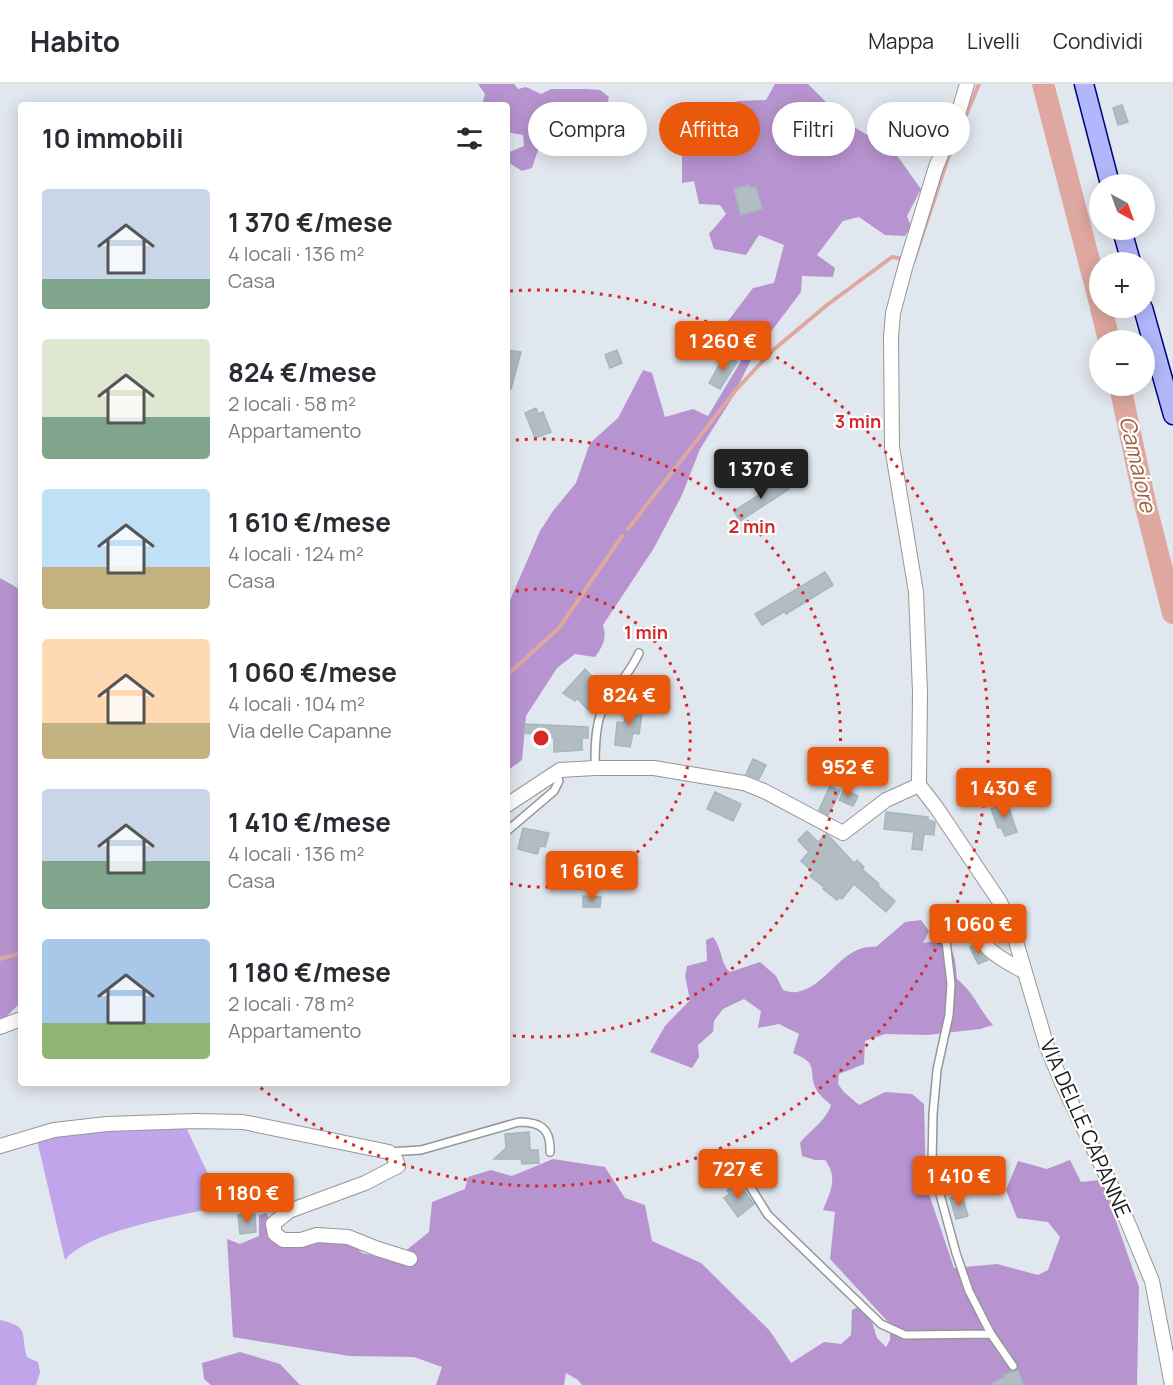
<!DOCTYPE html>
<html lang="it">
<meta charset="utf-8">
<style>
body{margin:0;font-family:Manrope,sans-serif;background:#f7f7f7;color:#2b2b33;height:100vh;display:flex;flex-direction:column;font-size:22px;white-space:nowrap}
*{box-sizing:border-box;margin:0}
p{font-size:20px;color:#7c7c81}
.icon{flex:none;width:33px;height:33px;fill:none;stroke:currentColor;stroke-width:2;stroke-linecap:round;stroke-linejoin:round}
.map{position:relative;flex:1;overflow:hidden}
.side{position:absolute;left:18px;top:18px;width:492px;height:984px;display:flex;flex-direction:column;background:#fff;border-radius:6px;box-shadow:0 3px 15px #0003}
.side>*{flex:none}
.banner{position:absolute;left:528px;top:18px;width:555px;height:54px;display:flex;gap:12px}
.needle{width:39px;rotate:139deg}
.buttons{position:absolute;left:1089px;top:90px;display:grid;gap:12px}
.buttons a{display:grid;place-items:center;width:66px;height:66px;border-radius:50%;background:#fff;box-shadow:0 3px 15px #0003;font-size:30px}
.price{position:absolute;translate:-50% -51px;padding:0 14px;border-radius:6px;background:#ea580c;color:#fff;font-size:20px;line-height:39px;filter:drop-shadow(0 2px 3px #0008)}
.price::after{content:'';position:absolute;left:50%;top:36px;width:18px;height:14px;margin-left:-9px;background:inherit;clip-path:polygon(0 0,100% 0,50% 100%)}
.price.selected{background:#222;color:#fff}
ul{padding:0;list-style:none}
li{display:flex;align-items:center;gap:18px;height:150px;padding:0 24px}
li span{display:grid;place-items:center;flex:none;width:168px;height:120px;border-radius:6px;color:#555}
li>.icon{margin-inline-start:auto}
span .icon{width:72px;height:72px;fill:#fffc;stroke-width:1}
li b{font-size:26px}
h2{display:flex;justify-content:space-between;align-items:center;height:72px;padding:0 24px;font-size:26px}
.chip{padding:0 21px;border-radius:27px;background:#fff;box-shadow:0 3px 15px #0003;font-size:21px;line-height:54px}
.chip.selected{background:#ea580c;color:#fff}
header{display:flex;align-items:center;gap:36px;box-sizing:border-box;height:84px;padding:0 30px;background:#fff;border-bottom:2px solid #e1e1e2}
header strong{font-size:28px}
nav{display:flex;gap:33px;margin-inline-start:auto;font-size:21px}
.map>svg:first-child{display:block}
.grass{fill:#c0a5eb}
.forest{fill:#b794cf}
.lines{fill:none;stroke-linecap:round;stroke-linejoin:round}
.stream{stroke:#dea7a0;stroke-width:4}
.river{stroke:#dea7a0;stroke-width:22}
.building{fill:#b1bdc2;stroke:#a3b7c0;stroke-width:1.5}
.service-casing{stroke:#969696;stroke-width:10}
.minor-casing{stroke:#969696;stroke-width:16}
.secondary-casing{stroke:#010275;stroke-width:21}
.service{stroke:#fff;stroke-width:7}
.minor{stroke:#fff;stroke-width:14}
.secondary{stroke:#b2b7fb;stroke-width:18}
.ring{fill:none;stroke:#d62828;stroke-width:3;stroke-dasharray:3 6}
.labels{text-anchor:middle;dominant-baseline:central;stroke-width:4.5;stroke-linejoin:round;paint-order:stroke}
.street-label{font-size:21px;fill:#1c1c1c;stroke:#fff}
.water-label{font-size:22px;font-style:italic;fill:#9e6541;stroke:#fff}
.centre{fill:#d62828;stroke:#fff;stroke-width:3}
.ring-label{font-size:18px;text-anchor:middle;font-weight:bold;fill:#d62828;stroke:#fff;stroke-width:4.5;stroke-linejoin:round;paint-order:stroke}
</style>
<header>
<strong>Habito</strong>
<nav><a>Mappa</a><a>Livelli</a><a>Condividi</a></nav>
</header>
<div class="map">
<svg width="1173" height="1301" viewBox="0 0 1173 1301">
<rect width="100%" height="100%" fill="#e1e7ee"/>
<path class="grass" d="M185,1041L223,1122C184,1131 89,1146 65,1176L37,1056L62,1049Z
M0,1236C31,1243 20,1250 27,1273L38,1278L40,1288L36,1301H0Z"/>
<path class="forest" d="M478,0H514L518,5L526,3L541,10L551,5H586L600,6L609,13L606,23L588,32L594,48L586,63L578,59L558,68L551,62L538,66L532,84L522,87L509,79L507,69L524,62L523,51L507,48V21H482L485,10Z
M775,0H808L847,39L893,66L921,105L907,132L911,142L905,152L885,151L859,133L843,137L817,171L835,184L833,193L802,192L801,208L754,270L731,316L700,365L682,411L654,464L603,541C607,554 603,562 595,573L575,570L557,584L526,632L522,676L507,687V523L540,447L553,427L576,399L590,359L618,334L643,286L652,289L665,333L693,325L708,332L741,277L725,241L753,204L774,199L784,161L759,151L746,171L714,165L709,150L726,130L720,121L699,120L694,97L682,99V66L701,54L703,34L738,17L766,16Z
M0,494L21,506V918L6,933L0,935Z
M921,836L929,847L923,859L935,857L951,863L955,876L957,895C975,910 978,924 993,941L980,945L928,951L885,950L865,957L864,980L839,990L838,1000L844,1008L859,1021L885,1008L912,1010L924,1020L926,1101L954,1184L997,1180L1038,1191L1048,1186L1060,1153L1048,1138L1017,1134L1006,1106L1018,1077L1047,1085L1070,1076L1081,1098L1099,1096L1105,1105L1139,1203L1137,1301H582L578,1296L566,1289L564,1301H436L442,1283L414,1273L349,1272L233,1253L227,1155L240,1160L259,1152V1131L267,1129L274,1155L347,1156L362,1169L384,1174L398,1173L429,1148L432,1118L465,1105L468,1093L491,1086L512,1092L553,1075L605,1083L625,1114L645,1121L652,1157L701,1179L770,1247L791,1279L824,1258L841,1260L851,1251L852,1226L866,1219L877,1254L886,1263L890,1256V1240L830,1175L835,1128L823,1126C831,1107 838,1093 825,1076H815L802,1072L800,1059C810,1046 826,1037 831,1021C827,1017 820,1012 817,1007C806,987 822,981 793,969L799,950L779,940L758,944L761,927L744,915L723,925L714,937L713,948L698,961L699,973L692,984L650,968L665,942L690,916L685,892L687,882L707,877L706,856L713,853C723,866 720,879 730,888L760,878L776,892L783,906C787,907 792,909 797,908C828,903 841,860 876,863L905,838Z
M240,1268L280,1280L300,1301H211L204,1295L202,1279Z"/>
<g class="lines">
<path class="stream" d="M911,176H914L947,77L979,0
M628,445L735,307L772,267L827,221L892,173L904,175
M507,591L559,544L622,452
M0,875L21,869"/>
<path class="river" d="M1043,0L1100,219
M1101,224L1109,256
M1120,302L1145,419L1173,529"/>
</g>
<path class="building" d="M1122,21L1128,38L1118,41L1113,24Z
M749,101L750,104L756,103L762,125L741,131L734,105Z
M507,266L521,268L511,305L507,304Z
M617,266L622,279L610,284L605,271Z
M725,271L737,278L720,305L709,299Z
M536,324L538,330L543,328L551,348L535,354L525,329Z
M782,396L789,405L740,437L734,427Z
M825,488L833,501L786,530L785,527L762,541L755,530Z
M585,585L607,608L598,623L589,613L588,626L577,614L575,617L563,609Z
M628,621L643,624L639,650L633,649L630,663L615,661L617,638L624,639Z
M525,640L588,643V654H582V666L554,668V654L536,653V650L524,649Z
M753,675L766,681L759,695L746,690Z
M830,702L840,707L828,731L819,726Z
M844,705L858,712L853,722L839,716Z
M715,708L741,720L733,737L707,725Z
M1007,719L1017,748L1005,752L1001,743L998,744L991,725Z
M886,728L928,733V736L935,738L934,751L924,750L922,766L912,765L914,748L884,745Z
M523,744L549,749L545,763L540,762L537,770L518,765Z
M807,747L818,758L826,750L828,751L854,779L857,776L864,783L862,785L879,800L878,802L895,817L886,828L854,800L842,815L840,813L837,816L823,805L825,804L810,792L813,788L801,777L809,768L798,756Z
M583,812L601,813L600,823H583Z
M974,861L982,871L988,876L978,880L970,863Z
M529,1048L530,1066H538L539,1079L522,1080L521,1075H494L506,1064L505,1050Z
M736,1100L740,1102L754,1120L738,1133L724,1114L729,1110L727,1106Z
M962,1111L968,1132L956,1135L950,1114Z
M255,1130L256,1148L240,1150L238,1131Z
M1018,1286L1023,1301H990L1004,1293L1003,1291Z"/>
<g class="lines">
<g class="service-casing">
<path id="service" d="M595,684C595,668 595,647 600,632C609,609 629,592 639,569
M507,747L554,707L559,697L556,689
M945,848L951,900L949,931L937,986L933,1030L932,1081L956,1169L969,1207L991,1250L1013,1282
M389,1068L421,1066L519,1038C541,1038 551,1045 550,1068
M744,1093L768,1131L881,1240L905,1251L991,1250"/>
</g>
<g class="minor-casing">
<path id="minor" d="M967,0L959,27L936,83L905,184L893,229L891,253L892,363L916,508L920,608L919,701L936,723L1000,818L1012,844L1047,963L1062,999L1121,1122L1152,1197L1172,1301
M507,721L560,686L595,684H654L744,699L764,707L843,749L886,716L919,701
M945,848L949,839C972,834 975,851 989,865C1000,875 1012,881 1025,888
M0,943L21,935
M0,1062L54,1046L107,1040L195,1037L243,1038L389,1068L396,1076L398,1082L365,1099L289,1127L273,1140L275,1150L283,1156H301L317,1151L348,1153L378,1165L410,1175"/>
</g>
<g class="secondary-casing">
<path id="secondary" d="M1084,0L1110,100
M1122,146L1131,178
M1143,224L1173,331"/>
</g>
<use href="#service" class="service"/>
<use href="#minor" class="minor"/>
<use href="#secondary" class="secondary"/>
</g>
<g class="ring">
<path d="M507 509A149 149 0 1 1 507 799"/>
<path d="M507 357A299 299 0 1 1 507 951"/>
<path d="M510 207A448 448 0 1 1 256 1000"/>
</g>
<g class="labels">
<g class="street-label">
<text transform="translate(1086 1044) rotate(66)">VIA DELLE CAPANNE</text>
</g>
<g class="water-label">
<text transform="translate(1138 380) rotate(77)">Camaiore</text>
</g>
</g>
<circle cx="541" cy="654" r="9" class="centre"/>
<g class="ring-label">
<text x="858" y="344">3 min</text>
<text x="752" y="449">2 min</text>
<text x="646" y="555">1 min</text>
</g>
</svg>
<div class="buttons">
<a><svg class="needle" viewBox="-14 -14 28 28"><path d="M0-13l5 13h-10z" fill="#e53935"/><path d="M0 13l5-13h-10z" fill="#7c7c81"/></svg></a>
<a>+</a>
<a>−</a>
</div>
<b class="price" style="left:723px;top:288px">1 260 €</b>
<b class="price selected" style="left:761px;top:416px">1 370 €</b>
<b class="price" style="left:629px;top:642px">824 €</b>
<b class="price" style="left:848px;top:714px">952 €</b>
<b class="price" style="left:1004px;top:735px">1 430 €</b>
<b class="price" style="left:592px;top:818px">1 610 €</b>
<b class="price" style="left:978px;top:871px">1 060 €</b>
<b class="price" style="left:738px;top:1116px">727 €</b>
<b class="price" style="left:959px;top:1123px">1 410 €</b>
<b class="price" style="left:247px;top:1140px">1 180 €</b>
<div class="banner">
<a class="chip">Compra</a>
<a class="chip selected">Affitta</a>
<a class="chip">Filtri</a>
<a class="chip">Nuovo</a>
</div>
<section class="side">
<h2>10 immobili<svg class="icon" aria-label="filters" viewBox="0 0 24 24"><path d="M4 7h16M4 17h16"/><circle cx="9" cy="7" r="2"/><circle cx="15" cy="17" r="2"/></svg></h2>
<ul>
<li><span style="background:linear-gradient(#c9d6e8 75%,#7fa58c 0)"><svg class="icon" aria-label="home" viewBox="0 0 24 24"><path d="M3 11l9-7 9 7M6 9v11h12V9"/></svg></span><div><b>1 370 €/mese</b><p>4 locali · 136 m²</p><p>Casa</p></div></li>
<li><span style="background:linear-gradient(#dfe7d0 65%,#7fa58c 0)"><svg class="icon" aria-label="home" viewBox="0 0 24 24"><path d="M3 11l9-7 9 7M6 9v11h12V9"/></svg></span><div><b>824 €/mese</b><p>2 locali · 58 m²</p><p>Appartamento</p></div></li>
<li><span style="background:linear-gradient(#bfe0f5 65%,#c2b280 0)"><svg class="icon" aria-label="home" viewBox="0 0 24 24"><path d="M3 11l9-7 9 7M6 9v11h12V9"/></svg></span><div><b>1 610 €/mese</b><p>4 locali · 124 m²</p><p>Casa</p></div></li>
<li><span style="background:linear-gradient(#ffd9b3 70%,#c2b280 0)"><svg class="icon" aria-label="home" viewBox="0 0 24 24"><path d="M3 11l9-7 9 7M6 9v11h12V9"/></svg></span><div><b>1 060 €/mese</b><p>4 locali · 104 m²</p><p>Via delle Capanne</p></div></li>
<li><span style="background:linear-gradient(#c9d6e8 60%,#7fa58c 0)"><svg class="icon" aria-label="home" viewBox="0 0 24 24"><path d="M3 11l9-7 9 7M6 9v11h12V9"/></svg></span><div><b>1 410 €/mese</b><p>4 locali · 136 m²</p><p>Casa</p></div></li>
<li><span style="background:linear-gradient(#a9c7e8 70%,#8fb573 0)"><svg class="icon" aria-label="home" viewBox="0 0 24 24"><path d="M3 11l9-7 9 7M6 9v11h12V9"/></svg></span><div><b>1 180 €/mese</b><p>2 locali · 78 m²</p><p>Appartamento</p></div></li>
</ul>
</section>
</div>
